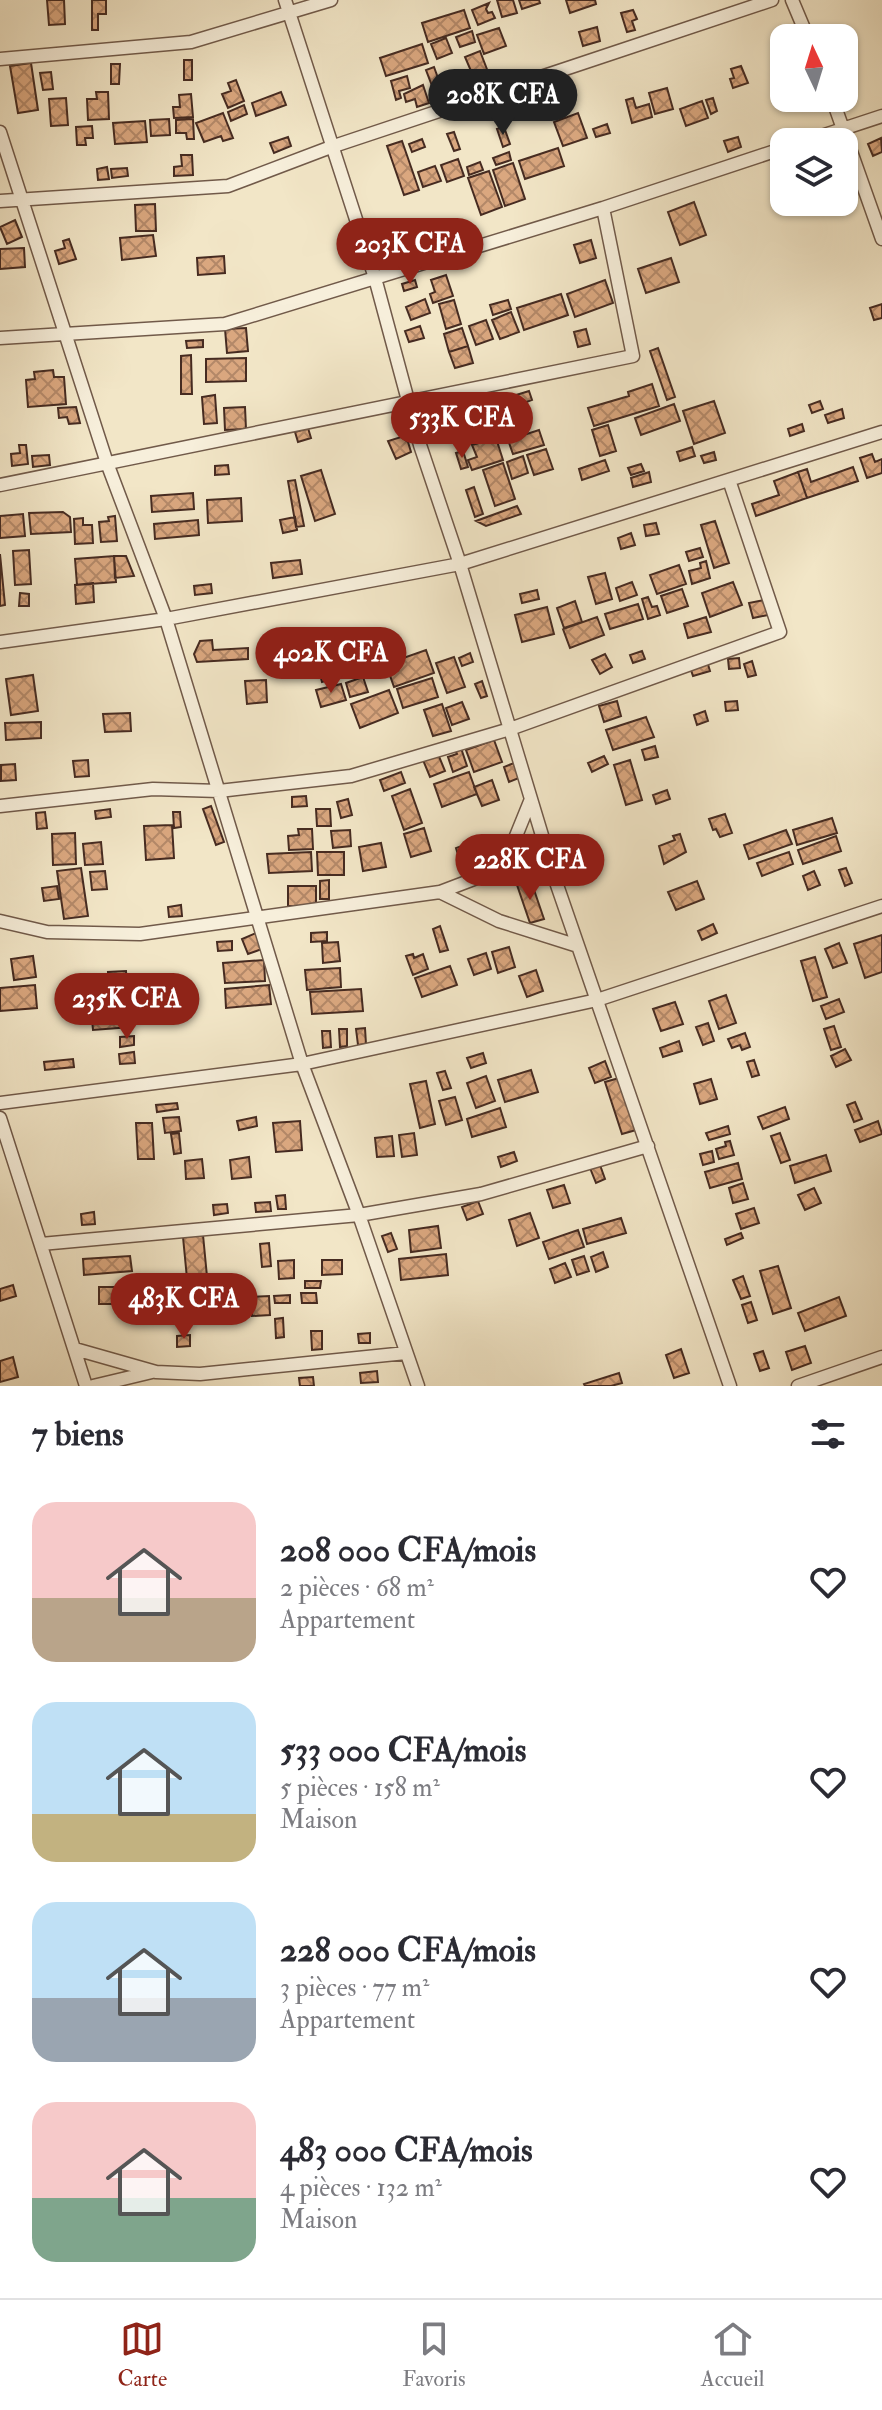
<!DOCTYPE html>
<html lang="fr">
<meta charset="utf-8">
<style>
body{margin:0;font-family:"IM FELL Double Pica",serif;background:#f2f2f3;color:#2b2b33;height:100vh;display:flex;flex-direction:column;font-size:30px;white-space:nowrap}
*{box-sizing:border-box;margin:0}
p{font-size:26px;color:#7c7c81}
.icon{flex:none;width:44px;height:44px;fill:none;stroke:currentColor;stroke-width:2;stroke-linecap:round;stroke-linejoin:round}
.map{position:relative;height:1386px;overflow:hidden}
.drawer{display:flex;flex-direction:column;background:#fff;flex:1}
.drawer>*{flex:none}
.needle{width:52px;rotate:356deg}
.fabs{position:absolute;left:770px;top:24px;display:grid;gap:16px}
.fabs a{display:grid;place-items:center;width:88px;height:88px;border-radius:16px;background:#fff;box-shadow:0 2px 6px #0004;font-size:40px}
.price{position:absolute;translate:-50% -68px;padding:0 18px;border-radius:28px;background:#8f2418;color:#fff;font-size:26px;line-height:52px;filter:drop-shadow(0 2px 4px #0008)}
.price::after{content:'';position:absolute;left:50%;top:48px;width:24px;height:18px;margin-left:-12px;background:inherit;clip-path:polygon(0 0,100% 0,50% 100%)}
.price.selected{background:#222;color:#fff}
ul{padding:0;list-style:none}
li{display:flex;align-items:center;gap:24px;height:200px;padding:0 32px}
li span{display:grid;place-items:center;flex:none;width:224px;height:160px;border-radius:24px;color:#555}
li>.icon{margin-inline-start:auto}
span .icon{width:96px;height:96px;fill:#fffc;stroke-width:1}
li b{font-size:34px}
h2{display:flex;justify-content:space-between;align-items:center;height:96px;padding:0 32px;font-size:34px}
.dock{display:flex;justify-content:space-around;align-items:center;height:112px;border-top:2px solid #e1e1e2;background:#fff;font-size:22px;color:#7c7c81}
.dock a{display:grid;justify-items:center;gap:4px}
.dock .selected{color:#8f2418}
.map>svg:first-child{display:block}
.building{fill:url(#building-cross-hatch);stroke:#462b21;stroke-width:2}
.lines{fill:none;stroke-linecap:round;stroke-linejoin:round}
.street-casing{stroke:#715a4a;stroke-width:15}
.street{stroke:#f7efdb;stroke-width:12}
</style>
<div class="map">
<svg width="882" height="1386" viewBox="0 0 882 1386">
<defs>
<pattern id="building-cross-hatch" width="8" height="8" patternUnits="userSpaceOnUse" patternTransform="scale(2)"><rect width="8" height="8" fill="#daa77f"/><path d="M0 0l8 8M0 8l8-8" fill="none" stroke="#b38868"/></pattern>
</defs>
<rect width="100%" height="100%" fill="#f2e6c7"/>
<filter id="stains"><feTurbulence type="fractalNoise" baseFrequency=".0025" numOctaves="4"/><feColorMatrix values="0 0 0 0 .2 0 0 0 0 .09 0 0 0 0 .02 0 0 0 .5 -.17"/></filter>
<radialGradient id="worn" r=".72"><stop offset=".6" stop-color="#630" stop-opacity="0"/><stop offset="1" stop-color="#630" stop-opacity=".3"/></radialGradient>
<path class="building" d="M47,0H64L65,24L49,25Z
M92,0H106V14H98V30H92Z
M497,0H513L517,13L502,17Z
M519,0H539L540,3L522,9Z
M566,0H595L596,4L570,13Z
M489,3L486,9L488,13L492,12L495,18L478,25L472,10Z
M464,10L470,28L428,42L422,23Z
M633,10L637,19L632,21L635,30L627,32L621,13Z
M597,27L600,41L583,46L579,32Z
M499,28L506,46L484,54L477,35Z
M472,31L475,42L460,47L456,37Z
M446,38L452,53L437,59L431,44Z
M422,44L428,63L386,76L380,58Z
M480,51L488,72L474,78L465,57Z
M184,60H192V80H184Z
M31,63L38,110L18,113L10,66Z
M111,64H120L119,84H111Z
M741,66L748,83L733,88L730,79L734,78L731,69Z
M434,67L442,89L434,91L426,70Z
M51,72L53,89L43,90L40,73Z
M407,76L410,88L399,91L401,98L396,100L391,81Z
M236,80L244,101L228,108L222,94L231,91L228,83Z
M423,85L429,103L417,107L415,99L406,102L404,94Z
M667,88L673,109L655,114L649,93Z
M96,92H108L109,119L88,120L87,99H97Z
M281,92L286,105L256,116L252,103Z
M191,94L193,117L174,118L173,107H180L179,95Z
M66,98L68,125L51,126L49,99Z
M633,98L636,108L649,104L652,117L632,123L626,100Z
M713,98L717,111L711,114L706,100Z
M702,101L708,118L686,126L680,109Z
M244,105L247,114L231,121L228,112Z
M223,113L233,138L223,141L221,136L204,142L196,123Z
M578,113L587,138L563,146L554,122Z
M169,119L170,135L151,136L150,120Z
M193,119L194,139H187L186,133H176V120Z
M145,121L147,142L115,144L113,123Z
M607,124L610,133L596,137L593,129Z
M92,126L93,138H85L86,145H77L76,127Z
M504,127L510,144L503,147L497,129Z
M454,132L460,149L454,151L447,134Z
M288,137L291,146L274,153L270,143Z
M738,137L741,147L728,152L724,141Z
M881,138L882,152L873,156L868,144Z
M422,139L425,147L412,152L409,144Z
M402,141L419,190L404,195L387,146Z
M558,148L564,166L525,179L519,161Z
M509,152L511,160L496,165L493,158Z
M181,155H192L193,175L174,176V167L182,166Z
M458,159L464,176L447,182L441,165Z
M480,162L483,170L469,175L467,167Z
M513,163L525,199L505,206L493,170Z
M435,166L441,181L423,187L418,172Z
M107,167L109,179L98,180L97,169Z
M127,168L128,176L112,178L111,169Z
M489,171L502,207L481,215L468,178Z
M694,202L706,235L680,245L668,212Z
M155,204L156,231H136L135,205Z
M15,220L22,237L7,244L0,227Z
M153,235L156,256L122,260L120,238Z
M69,239L76,259L59,264L55,251L65,248L63,241Z
M591,240L596,258L580,263L574,245Z
M24,248L25,267L0,269V249Z
M224,256L225,273L198,275L197,258Z
M671,258L679,282L646,293L638,269Z
M446,275L453,296L433,303L430,294L435,292L431,280Z
M415,280L417,287L404,291L402,284Z
M605,280L613,303L575,317L567,294Z
M561,294L568,315L524,330L517,308Z
M425,299L430,313L411,320L406,307Z
M454,300L461,324L446,329L439,304Z
M508,300L511,309L493,315L490,305Z
M882,304V318L874,320L870,308Z
M511,312L519,332L500,339L492,320Z
M486,320L493,339L476,345L469,326Z
M420,326L424,338L409,342L405,331Z
M246,328L248,351L227,353L225,329Z
M462,328L468,346L449,352L444,334Z
M586,329L590,344L578,347L574,332Z
M203,340V347L187,348L186,341Z
M468,346L473,363L455,368L449,352Z
M658,348L675,397L667,400L650,351Z
M191,355L192,394H181V356Z
M246,358V381L206,382V359Z
M53,370L54,377H64L66,404L28,407L26,380L35,379L34,372Z
M652,384L659,406L594,426L588,408L629,396L628,392Z
M529,391L532,400L516,406L513,396Z
M215,395L217,423L204,424L202,397Z
M502,400L506,418L498,420L493,403Z
M714,401L725,433L694,444L683,411Z
M820,401L823,409L812,413L809,405Z
M674,404L680,421L641,435L635,418Z
M76,407L80,423L69,424L67,417L59,418L58,408Z
M245,407L246,429L225,430L224,408Z
M842,409L844,418L828,423L825,415Z
M802,424L804,431L790,436L788,429Z
M608,425L616,451L600,456L592,430Z
M308,428L311,438L298,442L295,432Z
M539,430L544,445L513,454L508,440Z
M401,437L408,442L411,452L396,459L388,441Z
M496,438L503,460L472,470L468,460L477,457L472,445Z
M19,445H26L28,464L12,466L11,454L20,453Z
M692,447L695,456L680,461L677,452Z
M546,449L553,469L534,475L527,455Z
M463,451L468,467L461,469L456,453Z
M714,452L716,460L704,463L701,456Z
M872,454L875,462L882,459V473L867,478L860,458Z
M49,455L50,465L33,467L32,456Z
M523,456L528,473L512,479L507,462Z
M605,460L609,471L582,480L579,469Z
M503,463L515,499L495,506L483,470Z
M641,464L644,471L631,475L628,468Z
M228,465L229,474L215,475V466Z
M853,467L858,481L807,498L798,472L807,469L811,482Z
M321,470L335,514L315,521L301,476Z
M649,472L651,482L633,487L631,478Z
M798,472L807,498L756,516L752,504L779,495L774,481Z
M295,480L304,526L296,527L288,481Z
M474,487L483,514L475,517L466,490Z
M193,493L194,509L152,512L151,496Z
M241,498L242,521L208,523L207,500Z
M517,506L521,514L486,526L476,521Z
M63,512L70,517L71,532L31,534L29,513Z
M23,514L25,536L0,538V516Z
M115,516L117,541L101,542L99,522L109,521L108,517Z
M295,517L297,530L283,533L280,520Z
M83,518V525H92L93,543L75,544L74,519Z
M198,520L199,535L155,539L154,524Z
M715,521L729,563L714,568L701,525Z
M656,523L659,534L646,536L644,525Z
M631,533L635,545L621,549L618,538Z
M700,548L703,557L689,561L686,552Z
M29,550L31,584L15,585L13,551Z
M0,554L5,605L0,606Z
M114,556L116,582L77,585L75,559Z
M114,556H126L134,576L115,578Z
M300,560L302,574L273,578L271,563Z
M706,561L710,578L692,584L689,571L701,568L700,563Z
M679,565L686,584L657,594L650,575Z
M605,573L612,599L596,604L588,577Z
M632,582L637,595L620,601L616,588Z
M733,582L742,605L710,617L702,593Z
M93,583L94,602L76,604L75,585Z
M211,584L212,593L195,595L194,586Z
M682,589L688,606L667,613L661,596Z
M537,590L539,599L522,603L520,594Z
M20,593L29,594V606H19Z
M648,597L652,607L657,606L660,615L648,619L642,599Z
M764,600L768,615L753,618L749,603Z
M575,601L582,622L564,628L557,608Z
M638,604L643,619L610,629L605,614Z
M547,607L554,634L522,642L515,615Z
M597,617L604,635L570,648L563,629Z
M706,617L711,632L688,638L684,624Z
M212,640L213,650L248,648V659L197,662L194,654L200,641Z
M426,650L434,673L394,687L386,664Z
M642,651L645,659L633,663L630,655Z
M470,653L473,662L462,666L459,658Z
M605,654L612,667L600,674L592,660Z
M454,657L465,687L447,693L436,663Z
M739,658L740,668L729,669L728,659Z
M335,661L340,676L322,682L319,671L330,667L329,663Z
M707,661L710,671L693,676L690,667Z
M752,661L756,675L748,677L744,664Z
M33,675L38,711L11,715L6,679Z
M363,677L368,692L350,697L346,683Z
M432,678L438,697L403,708L397,689Z
M266,680L267,702L247,704L245,681Z
M482,681L487,696L481,698L475,684Z
M341,684L346,700L321,707L316,690Z
M389,690L398,713L360,728L351,704Z
M617,701L621,716L604,722L599,706Z
M737,701L738,710L726,711L725,702Z
M462,702L469,719L452,725L446,708Z
M442,704L451,731L433,736L424,710Z
M705,711L708,721L697,725L694,715Z
M130,713L131,731L105,732L103,714Z
M646,717L654,737L613,750L606,730Z
M41,722V738L6,740L5,723Z
M494,740L502,762L474,772L466,750Z
M655,746L658,757L645,760L642,750Z
M461,748L467,766L453,772L448,757L457,754L455,750Z
M438,754L445,771L430,777L423,760Z
M604,756L608,764L592,772L588,763Z
M88,760L89,776L75,777L73,761Z
M630,760L642,800L626,805L614,765Z
M514,763L519,778L509,782L504,767Z
M15,764L16,780L1,781V765Z
M401,772L405,783L384,791L380,780Z
M469,772L477,794L442,807L434,784Z
M492,780L499,800L482,806L474,787Z
M410,789L422,823L404,830L392,796Z
M667,790L670,799L656,804L653,795Z
M306,796L307,806L292,807V797Z
M348,799L352,815L341,818L337,802Z
M211,806L224,842L216,845L203,809Z
M110,809L111,817L96,819L95,811Z
M316,809H330L331,826H317Z
M45,812L47,828L37,829L36,813Z
M173,812H180L181,827L174,828Z
M725,814L732,833L720,837L716,829L713,830L709,819Z
M832,818L837,833L797,845L793,830Z
M172,825L174,858L146,860L144,826Z
M424,828L431,851L411,857L404,834Z
M298,829H312L313,849L289,850L288,836L299,835Z
M350,830L351,846L333,848L331,831Z
M786,830L792,844L749,859L744,845Z
M75,833L76,864L53,865L52,834Z
M680,834L686,852L664,864L659,846L675,840L673,836Z
M836,836L841,851L803,864L798,850Z
M478,840L482,854L460,861L456,848Z
M101,842L103,864L85,865L83,844Z
M381,843L386,867L363,871L359,847Z
M311,852L312,871L269,873L267,854Z
M317,852H344V875H318Z
M789,852L793,864L762,876L757,863Z
M81,868L88,916L64,919L57,871Z
M846,868L852,883L845,886L839,870Z
M105,871L107,889L92,890L90,872Z
M814,871L820,885L808,890L803,876Z
M329,880V899H320V881Z
M531,881L544,919L530,923L517,885Z
M697,881L704,899L676,910L668,892Z
M57,886L59,899L44,901L42,888Z
M288,886H316V906H288Z
M181,905L182,916L169,917L168,907Z
M713,924L717,933L702,940L698,931Z
M440,926L448,950L440,952L433,929Z
M327,932V941L311,942V933Z
M256,933L262,949L248,954L242,939Z
M882,935V972L865,978L854,944Z
M232,941V950L218,951L217,942Z
M338,942L340,961L323,963L322,943Z
M839,943L847,963L833,968L825,949Z
M509,947L515,967L498,973L492,952Z
M486,953L491,969L474,975L468,959Z
M413,954L414,958L423,954L428,969L413,975L406,956Z
M33,956L36,977L14,980L11,959Z
M815,957L827,997L813,1001L801,961Z
M264,960L265,981L225,983L223,963Z
M450,966L457,985L422,997L415,978Z
M340,968L341,987L307,990L305,970Z
M536,970L543,991L527,997L519,976Z
M126,971L128,1002L110,1003L108,972Z
M172,979L173,1001L156,1002L154,980Z
M150,980L151,1002L134,1003L133,982Z
M35,985L37,1008L0,1011V988Z
M269,985L271,1004L226,1008L225,989Z
M361,989L363,1011L312,1014L310,992Z
M726,995L736,1023L719,1029L709,1001Z
M839,999L844,1012L826,1019L821,1006Z
M675,1002L683,1024L661,1031L653,1009Z
M176,1005V1020H160L159,1006Z
M129,1006L131,1027L93,1030L91,1009Z
M708,1023L714,1041L703,1045L696,1027Z
M834,1026L841,1047L831,1050L824,1029Z
M365,1028L366,1044L358,1045L356,1029Z
M339,1029H347V1046L340,1047Z
M322,1031H330L331,1047L323,1048Z
M745,1033L750,1047L742,1050L740,1045L732,1048L728,1039Z
M134,1036V1045L120,1047V1037Z
M679,1041L682,1051L663,1057L660,1048Z
M845,1049L851,1060L836,1067L831,1056Z
M134,1052L135,1063L120,1064L119,1054Z
M483,1053L486,1063L471,1068L467,1058Z
M73,1059L74,1067L45,1070L44,1062Z
M754,1060L759,1075L752,1077L747,1062Z
M605,1061L611,1077L595,1083L589,1068Z
M531,1070L538,1092L505,1102L498,1080Z
M445,1071L451,1088L443,1090L437,1073Z
M486,1076L495,1101L476,1108L467,1083Z
M619,1078L636,1130L622,1134L605,1082Z
M711,1079L717,1099L700,1104L694,1084Z
M426,1081L435,1124L420,1128L410,1084Z
M455,1097L462,1120L446,1125L439,1101Z
M855,1102L862,1119L854,1122L847,1105Z
M177,1103L178,1109L157,1112L156,1105Z
M785,1107L789,1119L763,1129L758,1117Z
M500,1108L506,1127L472,1137L467,1119Z
M179,1117L181,1131L165,1133L163,1118Z
M256,1117L257,1126L239,1130L237,1121Z
M300,1121L302,1150L276,1152L273,1123Z
M878,1121L882,1134L860,1142L855,1130Z
M136,1123H152L154,1159H138Z
M728,1126L730,1134L709,1140L706,1133Z
M179,1133L181,1153L174,1154L171,1134Z
M414,1133L417,1155L402,1157L399,1135Z
M780,1133L790,1160L781,1163L771,1136Z
M392,1136L394,1156L377,1157L375,1138Z
M730,1141L734,1155L719,1159L716,1149L726,1146L725,1142Z
M712,1151L714,1162L703,1165L700,1154Z
M514,1152L517,1161L501,1167L498,1157Z
M826,1155L831,1171L795,1183L790,1166Z
M249,1157L251,1177L232,1179L230,1160Z
M202,1159L204,1178L186,1179L185,1161Z
M738,1163L742,1179L710,1188L705,1172Z
M600,1165L605,1179L596,1183L590,1168Z
M743,1183L748,1199L733,1203L729,1188Z
M564,1185L570,1203L553,1208L547,1190Z
M814,1188L821,1203L805,1210L798,1195Z
M285,1195L286,1209H278L276,1196Z
M478,1201L483,1214L467,1220L462,1207Z
M270,1202L271,1211L256,1212L255,1203Z
M227,1204L228,1213L214,1215L213,1205Z
M754,1208L759,1223L741,1229L736,1214Z
M94,1212L95,1224L82,1225L81,1214Z
M530,1213L539,1238L517,1246L509,1220Z
M621,1218L626,1233L587,1244L583,1229Z
M438,1226L441,1248L411,1252L409,1230Z
M578,1230L584,1247L549,1259L543,1242Z
M391,1233L397,1249L388,1252L382,1236Z
M741,1233L743,1238L727,1245L725,1239Z
M203,1235L208,1287L188,1289L183,1237Z
M269,1243L271,1266L262,1267L260,1244Z
M603,1252L608,1267L596,1272L591,1257Z
M446,1254L448,1275L401,1280L399,1259Z
M130,1256L132,1271L84,1275L83,1259Z
M584,1256L589,1271L577,1275L572,1260Z
M294,1260V1278L279,1279L278,1261Z
M322,1260H342V1274L322,1275Z
M565,1263L571,1277L555,1283L550,1269Z
M778,1266L791,1308L773,1314L760,1271Z
M743,1276L750,1296L741,1299L733,1280Z
M245,1281L246,1291L232,1292L231,1282Z
M305,1281H321L320,1288H305Z
M156,1284L158,1301L141,1302L140,1285Z
M13,1285L16,1296L0,1301V1289Z
M99,1287H135V1304H99Z
M301,1293H316L317,1303H302Z
M290,1295V1303H275L274,1296Z
M269,1296L270,1315L252,1316L251,1297Z
M839,1297L846,1316L805,1331L798,1313Z
M227,1299V1306L213,1307L212,1300Z
M751,1302L757,1320L748,1323L742,1305Z
M180,1303L181,1318L165,1319L164,1304Z
M140,1306H153L154,1316L140,1317Z
M283,1318L284,1337L276,1338L275,1319Z
M311,1331H322V1349L312,1350Z
M370,1333V1343H359L358,1334Z
M190,1335V1346L177,1347V1336Z
M805,1346L811,1363L792,1370L786,1352Z
M681,1349L689,1373L674,1378L666,1355Z
M763,1351L769,1368L760,1371L754,1354Z
M13,1357L18,1377L0,1382V1361Z
M377,1371L378,1382L361,1383L360,1373Z
M619,1373L622,1383L611,1386H585L584,1384Z
M313,1377L314,1386H300L299,1378Z"/>
<g class="lines">
<g class="street-casing">
<path id="street" d="M285,0L375,278L420,445L460,564L557,885L730,1386
M792,0L808,38
M0,59L191,42L331,0
M832,98L882,239
M0,132L107,463L166,619L302,1064L359,1215L418,1386
M803,142L882,116
M0,201L228,186L331,147L772,0
M0,338L225,324L603,208L784,148
M0,485L633,356L603,208
M0,642L166,619L460,564L882,432
M0,806L153,789L219,791L351,776L510,729L780,632L729,480
M440,892L499,921L578,946
M0,921L47,932L140,934L440,892L503,868L531,799
M0,1103L302,1064L597,1000L882,906
M0,1118L86,1386
M41,1244L359,1215L481,1194L648,1146
M75,1349L156,1372L200,1374L406,1353
M93,1386L152,1372
M798,1386L882,1357"/>
</g>
<use href="#street" class="street"/>
</g>
<rect width="100%" height="100%" filter="url(#stains)"/>
<rect width="100%" height="100%" fill="url(#worn)"/>
</svg>
<div class="fabs">
<a><svg class="needle" viewBox="-14 -14 28 28"><path d="M0-13l5 13h-10z" fill="#e53935"/><path d="M0 13l5-13h-10z" fill="#7c7c81"/></svg></a>
<a><svg class="icon" aria-label="layers" viewBox="0 0 24 24"><path d="M12 4l9 5-9 5-9-5zM3 14l9 5 9-5"/></svg></a>
</div>
<b class="price selected" style="left:503px;top:137px">208K CFA</b>
<b class="price" style="left:410px;top:286px">203K CFA</b>
<b class="price" style="left:462px;top:460px">533K CFA</b>
<b class="price" style="left:331px;top:695px">402K CFA</b>
<b class="price" style="left:530px;top:902px">228K CFA</b>
<b class="price" style="left:127px;top:1041px">235K CFA</b>
<b class="price" style="left:184px;top:1341px">483K CFA</b>
</div>
<section class="drawer">
<h2>7 biens<svg class="icon" aria-label="filters" viewBox="0 0 24 24"><path d="M4 7h16M4 17h16"/><circle cx="9" cy="7" r="2"/><circle cx="15" cy="17" r="2"/></svg></h2>
<ul>
<li><span style="background:linear-gradient(#f6c9c9 60%,#b9a48a 0)"><svg class="icon" aria-label="home" viewBox="0 0 24 24"><path d="M3 11l9-7 9 7M6 9v11h12V9"/></svg></span><div><b>208 000 CFA/mois</b><p>2 pièces · 68 m²</p><p>Appartement</p></div><svg class="icon" aria-label="heart" viewBox="0 0 24 24"><path d="M12 20l-8-8c-3-5 5-10 8-4 3-6 11-1 8 4z"/></svg></li>
<li><span style="background:linear-gradient(#bfe0f5 70%,#c2b280 0)"><svg class="icon" aria-label="home" viewBox="0 0 24 24"><path d="M3 11l9-7 9 7M6 9v11h12V9"/></svg></span><div><b>533 000 CFA/mois</b><p>5 pièces · 158 m²</p><p>Maison</p></div><svg class="icon" aria-label="heart" viewBox="0 0 24 24"><path d="M12 20l-8-8c-3-5 5-10 8-4 3-6 11-1 8 4z"/></svg></li>
<li><span style="background:linear-gradient(#bfe0f5 60%,#9aa5b1 0)"><svg class="icon" aria-label="home" viewBox="0 0 24 24"><path d="M3 11l9-7 9 7M6 9v11h12V9"/></svg></span><div><b>228 000 CFA/mois</b><p>3 pièces · 77 m²</p><p>Appartement</p></div><svg class="icon" aria-label="heart" viewBox="0 0 24 24"><path d="M12 20l-8-8c-3-5 5-10 8-4 3-6 11-1 8 4z"/></svg></li>
<li><span style="background:linear-gradient(#f6c9c9 60%,#7fa58c 0)"><svg class="icon" aria-label="home" viewBox="0 0 24 24"><path d="M3 11l9-7 9 7M6 9v11h12V9"/></svg></span><div><b>483 000 CFA/mois</b><p>4 pièces · 132 m²</p><p>Maison</p></div><svg class="icon" aria-label="heart" viewBox="0 0 24 24"><path d="M12 20l-8-8c-3-5 5-10 8-4 3-6 11-1 8 4z"/></svg></li>
</ul>
</section>
<nav class="dock">
<a class="selected"><svg class="icon" aria-label="map" viewBox="0 0 24 24"><path d="M3 6l6-2 6 2 6-2v14l-6 2-6-2-6 2zM9 4v14M15 6v14"/></svg>Carte</a>
<a><svg class="icon" aria-label="saved" viewBox="0 0 24 24"><path d="M7 4h10v16l-5-4-5 4z"/></svg>Favoris</a>
<a><svg class="icon" aria-label="home" viewBox="0 0 24 24"><path d="M3 11l9-7 9 7M6 9v11h12V9"/></svg>Accueil</a>
</nav>
